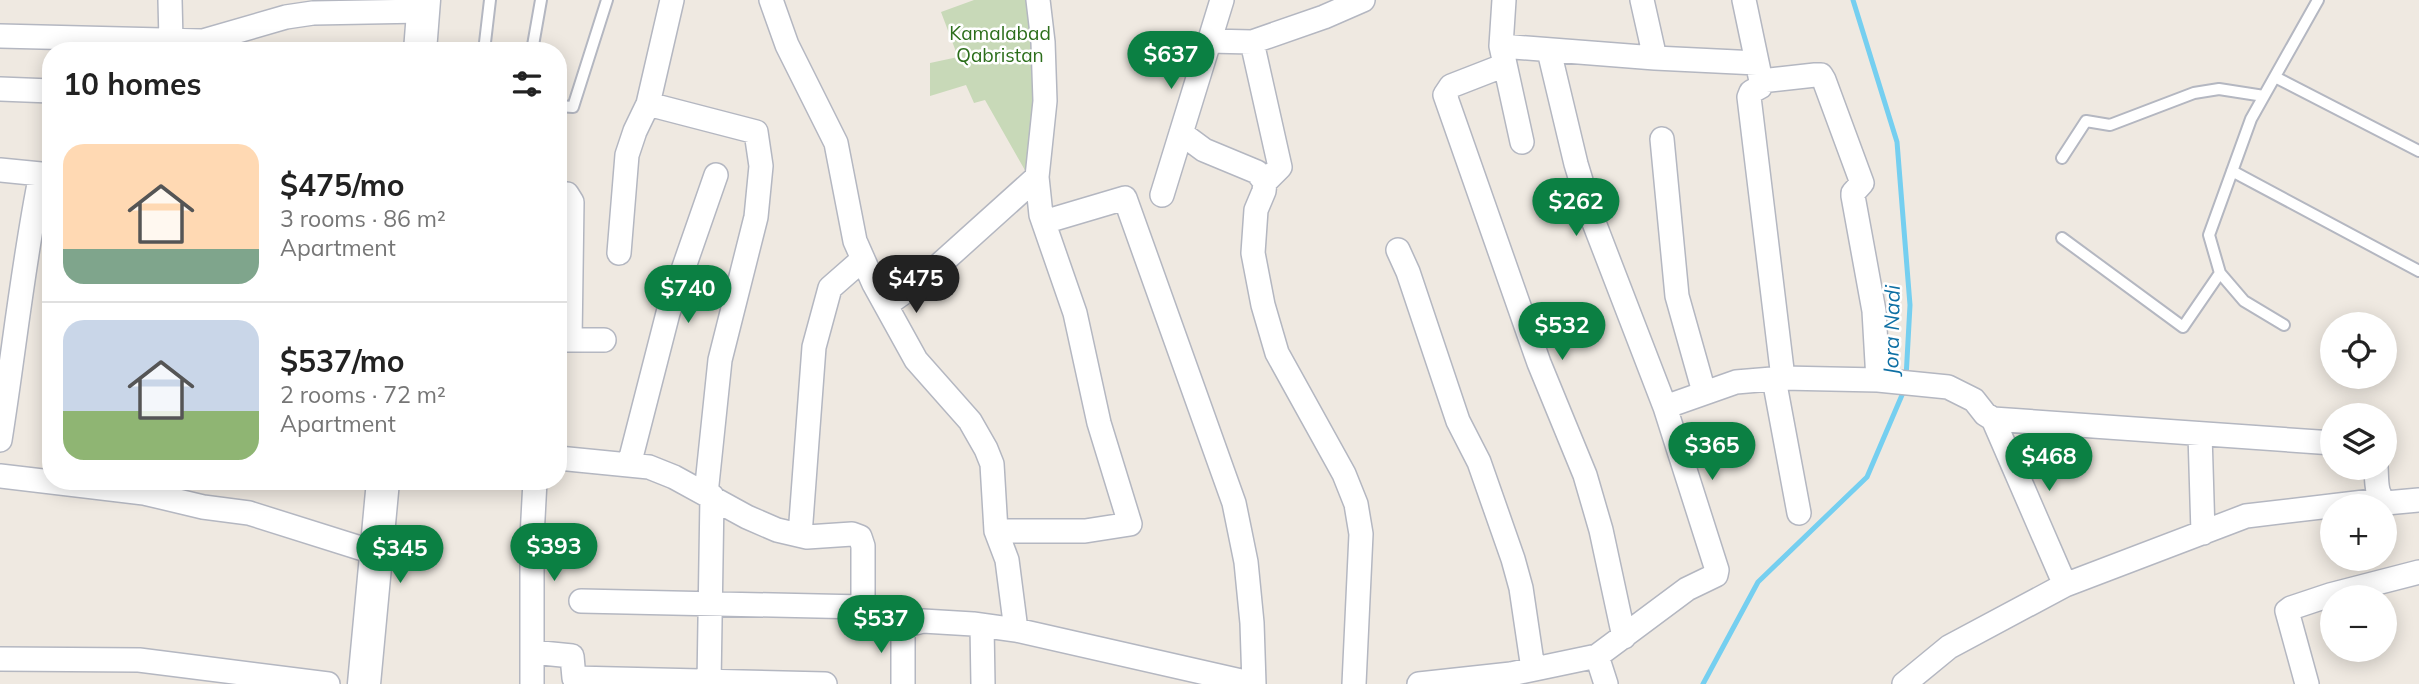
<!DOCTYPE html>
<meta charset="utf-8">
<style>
body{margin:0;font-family:Mulish,sans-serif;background:#f2f2f2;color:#222;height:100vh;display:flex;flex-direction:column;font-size:26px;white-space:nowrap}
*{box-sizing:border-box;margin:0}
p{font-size:23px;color:#767676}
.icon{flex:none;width:38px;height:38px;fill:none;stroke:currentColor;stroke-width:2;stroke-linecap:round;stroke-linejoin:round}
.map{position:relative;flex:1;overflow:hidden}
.sheet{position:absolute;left:42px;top:42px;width:525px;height:448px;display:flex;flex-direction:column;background:#fff;border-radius:28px;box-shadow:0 4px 18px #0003}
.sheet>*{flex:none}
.buttons{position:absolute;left:2320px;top:312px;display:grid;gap:14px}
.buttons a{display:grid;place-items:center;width:77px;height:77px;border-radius:50%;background:#fff;box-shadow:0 4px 18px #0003;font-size:35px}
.price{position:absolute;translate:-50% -60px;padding:0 16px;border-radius:24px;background:#0b8043;color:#fff;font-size:23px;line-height:46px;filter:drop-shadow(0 2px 4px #0008)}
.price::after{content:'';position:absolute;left:50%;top:42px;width:21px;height:16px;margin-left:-10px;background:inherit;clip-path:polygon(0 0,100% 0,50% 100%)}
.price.active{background:#222;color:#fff}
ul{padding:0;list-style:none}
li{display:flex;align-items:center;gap:21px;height:175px;padding:0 21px}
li+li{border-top:2px solid #e0e0e0}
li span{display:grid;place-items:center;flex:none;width:196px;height:140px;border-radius:21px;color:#555}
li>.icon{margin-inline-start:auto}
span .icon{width:84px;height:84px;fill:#fffc;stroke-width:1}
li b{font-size:30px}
h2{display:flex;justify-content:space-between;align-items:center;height:84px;padding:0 21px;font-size:30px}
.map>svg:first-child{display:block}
.cemetery{fill:#c8d9b8}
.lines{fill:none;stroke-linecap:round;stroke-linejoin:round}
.stream{stroke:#75cff0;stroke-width:5}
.service-casing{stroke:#b4b7c1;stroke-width:14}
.minor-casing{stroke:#b4b7c1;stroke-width:26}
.secondary-casing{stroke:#b4b7c1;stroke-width:35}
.service{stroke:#fff;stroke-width:10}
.minor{stroke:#fff;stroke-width:23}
.secondary{stroke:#fff;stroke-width:32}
.labels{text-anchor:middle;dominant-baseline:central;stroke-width:5;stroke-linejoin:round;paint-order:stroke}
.park-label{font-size:19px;fill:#2c6e1b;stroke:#fff}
.water-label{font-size:21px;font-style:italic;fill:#0d6fa3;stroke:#fff}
</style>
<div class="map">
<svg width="2419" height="684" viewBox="0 0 2419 684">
<rect width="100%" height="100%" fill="#efe9e1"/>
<path class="cemetery" d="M974,0H1040L1037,163L1026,172L985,100L974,103L966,85L930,96V63L958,57L941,12Z"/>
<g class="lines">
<path class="stream" d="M1853,0L1897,142L1910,305L1906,378
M1703,684L1758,582L1867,477L1905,388"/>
<g class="service-casing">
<path id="service" d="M484,51L490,0
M532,51L541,0
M2275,77L2419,151
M558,106L573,107L607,0
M2062,158L2086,121L2110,125L2194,93L2219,89L2264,96
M2232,171L2419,271
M2062,238L2183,327L2220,273
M2284,325L2244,301L2220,273L2209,235L2251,119L2318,0"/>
</g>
<g class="minor-casing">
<path id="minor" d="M170,0L171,41
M771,0L787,45L836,143L855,241L874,284L916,360L970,421L986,449L992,464L996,531L1007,560L1016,630
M1504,0L1501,46L1522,142
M1642,0L1655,58
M1744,0L1761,81L1760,87L1751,92L1749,97L1783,378
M0,36L203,41L286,17L313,13L423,11
M1209,41L1252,42L1324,17L1363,0
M1252,42L1280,167L1265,182L1264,191L1256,210L1253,253L1263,305L1277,353L1344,474L1356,504L1361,534L1354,684
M1501,46L1655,58L1757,63
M1505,65L1451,86L1445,95L1539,363L1585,475L1601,530L1624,637
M1761,81L1815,75H1821L1824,80L1862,183L1853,193V196L1874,311L1878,380
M0,89L51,91
M648,104L756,132L761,166L756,217L720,360L706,494
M1181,133L1204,150L1257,172L1265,182
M1662,139L1677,296L1704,392
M0,170L51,175
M558,194H567L572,202L570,340
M1162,195L1222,0
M1044,222L1125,198L1234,503L1246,562L1252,623L1254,684
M1398,250L1408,272L1458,421L1479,462L1513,559L1521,588L1533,669
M619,253L627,155L635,131L648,104L672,0
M886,305L927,276L1037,177
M558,340H604
M1774,379L1799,513
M1665,407L1736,382L1783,378L1878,380L1948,387L1974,400L1985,414L1993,419L2333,443
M1993,419L2065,585
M2200,434L2203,533
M0,440C14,352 23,262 41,174
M558,458L649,467L674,477L747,517L777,530L807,537L852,534L860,537L863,546V615L866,623L874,627L903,626L923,621L973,624L1016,630L1254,684
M629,465L668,313L716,175
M2376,467C2377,480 2375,495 2386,503L2419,500
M0,476L144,493L203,507L249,513L376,553
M996,531H1085L1130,524L1099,423L1075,313L1041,215L1037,177L1045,101L1043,42L1038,0
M800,535L814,347L830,288L863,259
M581,601L863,607
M903,626V684
M982,626L983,684
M532,652L572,656L574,678L825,684
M1597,656L1606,684
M0,659L139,660L328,684
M532,684V537L535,481
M709,684L712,496
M1419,684L1511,674L1597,656L1687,589L1716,575L1717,570L1665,407L1593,220L1576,164L1549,51
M1904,684L1949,647L2065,585L2246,516L2381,500
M2307,684L2287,611L2291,608L2330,595L2419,572"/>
</g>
<g class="secondary-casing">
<path id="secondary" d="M420,51L424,0
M364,684L383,481"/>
</g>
<use href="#service" class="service"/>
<use href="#minor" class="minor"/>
<use href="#secondary" class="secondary"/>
</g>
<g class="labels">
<g class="park-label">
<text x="1000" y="33">Kamalabad<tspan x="1000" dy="22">Qabristan</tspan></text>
</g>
<g class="water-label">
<text transform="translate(1891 330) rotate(-89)">Jora Nadi</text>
</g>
</g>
</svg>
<div class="buttons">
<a><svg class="icon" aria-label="locate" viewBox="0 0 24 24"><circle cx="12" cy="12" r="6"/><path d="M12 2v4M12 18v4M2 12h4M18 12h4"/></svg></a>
<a><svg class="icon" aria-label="layers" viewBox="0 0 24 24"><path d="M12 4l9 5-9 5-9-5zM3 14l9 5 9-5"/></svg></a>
<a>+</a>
<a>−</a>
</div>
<b class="price" style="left:1171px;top:91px">$637</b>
<b class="price" style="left:1576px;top:238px">$262</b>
<b class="price active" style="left:916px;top:315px">$475</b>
<b class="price" style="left:688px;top:325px">$740</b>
<b class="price" style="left:1562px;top:362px">$532</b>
<b class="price" style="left:1712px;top:482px">$365</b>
<b class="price" style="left:2049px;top:493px">$468</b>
<b class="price" style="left:554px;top:583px">$393</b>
<b class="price" style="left:400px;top:585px">$345</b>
<b class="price" style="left:881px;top:655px">$537</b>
<section class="sheet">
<h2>10 homes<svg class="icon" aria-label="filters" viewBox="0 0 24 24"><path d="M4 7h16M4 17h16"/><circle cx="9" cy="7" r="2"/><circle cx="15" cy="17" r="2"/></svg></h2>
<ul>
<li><span style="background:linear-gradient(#ffd9b3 75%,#7fa58c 0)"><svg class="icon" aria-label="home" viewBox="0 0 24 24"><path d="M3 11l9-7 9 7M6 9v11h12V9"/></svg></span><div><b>$475/mo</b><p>3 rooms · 86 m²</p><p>Apartment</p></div></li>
<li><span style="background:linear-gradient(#c9d6e8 65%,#8fb573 0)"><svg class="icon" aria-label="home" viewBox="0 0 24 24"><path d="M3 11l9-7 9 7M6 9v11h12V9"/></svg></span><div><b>$537/mo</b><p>2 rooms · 72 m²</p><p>Apartment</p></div></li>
</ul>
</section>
</div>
